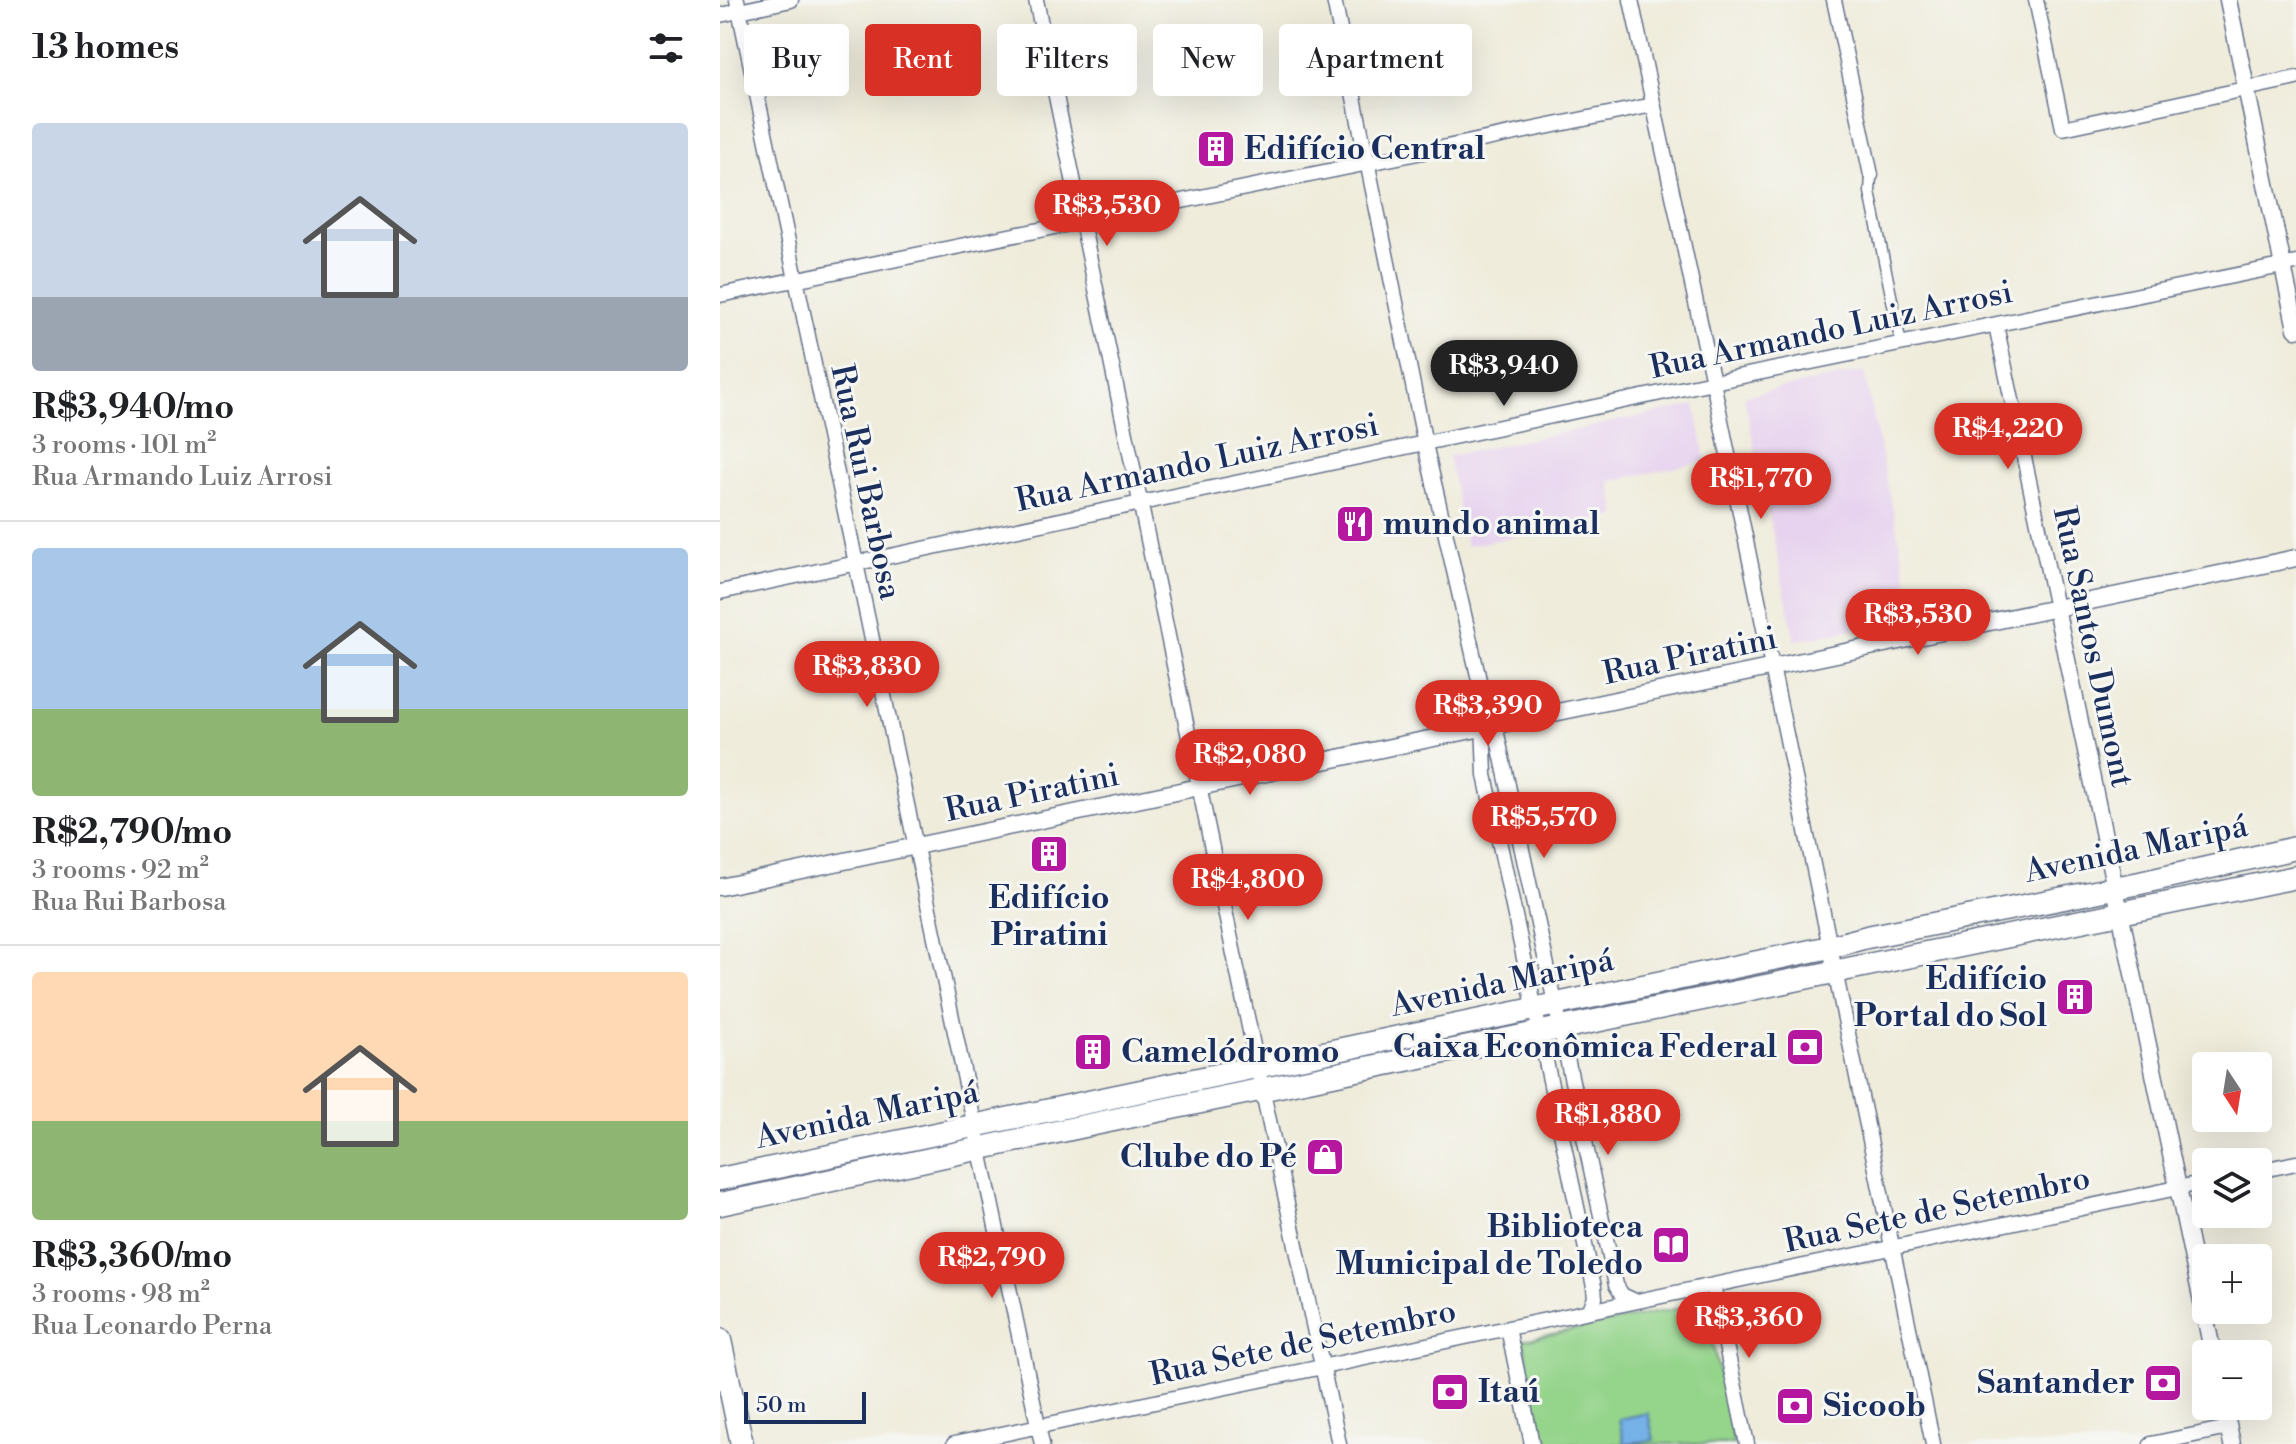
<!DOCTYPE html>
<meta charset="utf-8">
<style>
body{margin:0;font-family:"Libre Bodoni",serif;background:#f2f2f2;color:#202124;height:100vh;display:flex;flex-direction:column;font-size:30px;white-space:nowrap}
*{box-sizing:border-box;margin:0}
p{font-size:26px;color:#757577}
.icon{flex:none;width:44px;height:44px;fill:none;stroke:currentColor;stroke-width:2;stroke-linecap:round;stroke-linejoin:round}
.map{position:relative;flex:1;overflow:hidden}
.panel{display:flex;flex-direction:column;background:#fff;width:720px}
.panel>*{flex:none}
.top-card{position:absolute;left:24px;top:24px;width:760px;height:72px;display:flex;gap:16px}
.needle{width:52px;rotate:168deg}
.tools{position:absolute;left:1472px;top:1052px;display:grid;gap:16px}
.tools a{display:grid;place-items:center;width:80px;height:80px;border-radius:8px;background:#fff;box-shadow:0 8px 32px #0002;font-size:40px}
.scale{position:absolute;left:24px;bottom:20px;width:122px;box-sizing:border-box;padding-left:8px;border:4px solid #1b2f5e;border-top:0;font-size:22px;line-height:28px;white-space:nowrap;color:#1b2f5e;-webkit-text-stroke:6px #f6f6f2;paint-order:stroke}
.price{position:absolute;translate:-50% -68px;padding:0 18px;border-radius:28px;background:#d93025;color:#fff;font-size:26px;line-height:52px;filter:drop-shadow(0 2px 4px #0008)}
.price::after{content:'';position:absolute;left:50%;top:48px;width:24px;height:18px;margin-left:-12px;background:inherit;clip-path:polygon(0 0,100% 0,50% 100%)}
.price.active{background:#222;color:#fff}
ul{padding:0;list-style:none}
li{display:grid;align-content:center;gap:16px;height:424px;padding:0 32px}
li+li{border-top:2px solid #e0e0e0}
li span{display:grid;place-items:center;height:248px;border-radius:8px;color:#555}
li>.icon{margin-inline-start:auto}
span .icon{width:144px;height:144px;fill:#fffc;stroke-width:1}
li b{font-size:34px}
h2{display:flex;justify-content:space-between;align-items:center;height:96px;padding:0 32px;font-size:34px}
.chip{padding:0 28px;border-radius:8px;background:#fff;box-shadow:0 8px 32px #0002;font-size:28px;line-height:72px}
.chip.active{background:#d93025;color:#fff}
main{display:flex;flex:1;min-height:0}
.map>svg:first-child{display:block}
.built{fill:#e7d2ef}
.green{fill:#94d48b;stroke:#588274;stroke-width:2}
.water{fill:#76b1e7;stroke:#4870a2;stroke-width:2}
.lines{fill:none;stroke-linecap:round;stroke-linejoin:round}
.pedestrian-casing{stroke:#65718a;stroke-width:13}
.minor-casing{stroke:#65718a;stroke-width:17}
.tertiary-casing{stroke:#65718a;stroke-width:19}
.primary-casing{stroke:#65718a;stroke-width:25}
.pedestrian{stroke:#fff;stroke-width:10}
.minor{stroke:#fff;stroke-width:14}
.tertiary{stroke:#fff;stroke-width:16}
.primary{stroke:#fff;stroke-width:22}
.labels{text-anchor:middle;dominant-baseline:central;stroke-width:6;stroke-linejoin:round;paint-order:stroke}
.poi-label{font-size:32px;font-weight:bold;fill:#1b2f5e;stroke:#f6f6f2;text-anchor:start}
.street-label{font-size:32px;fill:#1b2f5e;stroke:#f6f6f2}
</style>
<main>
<section class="panel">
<h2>13 homes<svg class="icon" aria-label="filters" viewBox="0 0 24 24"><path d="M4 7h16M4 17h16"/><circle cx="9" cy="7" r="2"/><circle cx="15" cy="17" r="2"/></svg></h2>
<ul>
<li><span style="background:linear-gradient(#c9d6e8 70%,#9aa5b1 0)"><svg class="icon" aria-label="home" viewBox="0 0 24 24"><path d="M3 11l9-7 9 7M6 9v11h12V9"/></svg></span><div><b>R$3,940/mo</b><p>3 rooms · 101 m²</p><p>Rua Armando Luiz Arrosi</p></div></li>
<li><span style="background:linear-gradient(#a9c7e8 65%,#8fb573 0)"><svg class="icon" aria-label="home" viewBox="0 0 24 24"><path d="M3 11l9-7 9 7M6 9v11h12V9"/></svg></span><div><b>R$2,790/mo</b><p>3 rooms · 92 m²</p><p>Rua Rui Barbosa</p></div></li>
<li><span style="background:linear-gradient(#ffd9b3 60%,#8fb573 0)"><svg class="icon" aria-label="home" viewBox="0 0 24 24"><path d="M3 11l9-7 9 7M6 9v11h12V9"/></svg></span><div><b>R$3,360/mo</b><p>3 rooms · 98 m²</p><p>Rua Leonardo Perna</p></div></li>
</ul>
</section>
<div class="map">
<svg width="1576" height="1444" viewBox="0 0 1576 1444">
<rect width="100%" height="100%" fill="#f6f6f2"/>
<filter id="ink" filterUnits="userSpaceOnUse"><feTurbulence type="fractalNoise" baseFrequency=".0125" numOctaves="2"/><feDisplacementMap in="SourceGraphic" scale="16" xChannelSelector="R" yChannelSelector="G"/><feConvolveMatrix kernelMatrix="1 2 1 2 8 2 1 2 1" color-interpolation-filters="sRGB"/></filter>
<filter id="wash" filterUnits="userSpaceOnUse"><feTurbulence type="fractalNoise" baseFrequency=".006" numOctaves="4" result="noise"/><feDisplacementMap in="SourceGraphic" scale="32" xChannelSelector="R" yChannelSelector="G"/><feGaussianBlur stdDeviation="1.8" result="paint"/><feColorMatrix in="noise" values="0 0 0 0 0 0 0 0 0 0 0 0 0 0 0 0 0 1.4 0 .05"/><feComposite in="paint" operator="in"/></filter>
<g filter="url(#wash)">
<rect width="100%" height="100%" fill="#efecdb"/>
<path class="built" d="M1144,371L1195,616L1075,641L1024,396Z
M975,405L986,461L890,481L897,516L746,546L728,456Z"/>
<path class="green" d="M984,1303L1014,1444H824L803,1340Z"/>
<path class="water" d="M928,1413L934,1440L904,1444L899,1419Z"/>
</g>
<g filter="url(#ink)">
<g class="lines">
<g class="pedestrian-casing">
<path id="pedestrian" d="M1151,175L1150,192L1181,344"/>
</g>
<g class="minor-casing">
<path id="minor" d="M17,0L322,1444
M316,0L537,1065L619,1444
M614,0L705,444L765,706L775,725L896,1285L902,1295L915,1301
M911,0L993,382L1213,1444
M1114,0L1151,175
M1316,0L1343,128L1576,78
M0,15L71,0
M0,295L933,105
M1276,325L1336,608
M0,592L993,382L1576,263
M763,720L765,775L874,1287L875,1298L869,1311
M1538,1171L1576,1163
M993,1285L1027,1444
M788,1328L812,1444
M234,1444L1486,1182
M1431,1444L1508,1428"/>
</g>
<g class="tertiary-casing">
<path id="tertiary" d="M1508,0L1576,329
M1336,608L1493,1354
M0,887L1576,558
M1504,1406L1512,1444"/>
</g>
<g class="primary-casing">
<path id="primary" d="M0,1179L1110,947L1147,937L1420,883L1576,848
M0,1204L374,1124L1576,877
M0,1340L22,1444"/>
</g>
<use href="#pedestrian" class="pedestrian"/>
<use href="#minor" class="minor"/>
<use href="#tertiary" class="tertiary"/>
<use href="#primary" class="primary"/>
</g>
</g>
<defs>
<g id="building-square" transform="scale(2)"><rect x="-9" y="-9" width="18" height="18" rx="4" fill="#b5179e" stroke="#f6f6f2"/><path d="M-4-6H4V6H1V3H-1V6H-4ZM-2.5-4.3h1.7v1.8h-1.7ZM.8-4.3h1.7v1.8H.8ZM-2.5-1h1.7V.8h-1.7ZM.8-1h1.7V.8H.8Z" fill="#fff"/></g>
<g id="restaurant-square" transform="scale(2)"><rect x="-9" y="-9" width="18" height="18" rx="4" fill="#b5179e" stroke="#f6f6f2"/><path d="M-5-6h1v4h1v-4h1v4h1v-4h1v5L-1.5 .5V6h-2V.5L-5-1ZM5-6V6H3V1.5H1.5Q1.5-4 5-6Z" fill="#fff"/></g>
<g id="bank-square" transform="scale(2)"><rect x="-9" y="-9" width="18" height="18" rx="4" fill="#b5179e" stroke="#f6f6f2"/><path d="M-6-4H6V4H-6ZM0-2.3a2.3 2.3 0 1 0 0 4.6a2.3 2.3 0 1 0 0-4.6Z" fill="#fff"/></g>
<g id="shop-square" transform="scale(2)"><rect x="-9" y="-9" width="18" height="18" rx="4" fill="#b5179e" stroke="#f6f6f2"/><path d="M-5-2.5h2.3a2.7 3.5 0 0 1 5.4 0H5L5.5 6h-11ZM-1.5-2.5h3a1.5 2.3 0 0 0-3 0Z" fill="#fff"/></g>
<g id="library-square" transform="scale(2)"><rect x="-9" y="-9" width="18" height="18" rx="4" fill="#b5179e" stroke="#f6f6f2"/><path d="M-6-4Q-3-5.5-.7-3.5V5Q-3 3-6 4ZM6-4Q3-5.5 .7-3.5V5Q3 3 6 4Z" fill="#fff"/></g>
</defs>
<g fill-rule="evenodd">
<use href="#building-square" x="496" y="149"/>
<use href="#restaurant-square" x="635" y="524"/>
<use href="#building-square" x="329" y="854"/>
<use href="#building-square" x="1355" y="997"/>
<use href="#bank-square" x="1085" y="1047"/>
<use href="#building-square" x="373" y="1052"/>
<use href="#shop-square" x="605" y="1157"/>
<use href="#library-square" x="951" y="1245"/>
<use href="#bank-square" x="1443" y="1383"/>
<use href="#bank-square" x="730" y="1392"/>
<use href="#bank-square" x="1075" y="1406"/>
</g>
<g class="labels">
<g class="poi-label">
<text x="524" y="149">Edifício Central</text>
<text x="663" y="524">mundo animal</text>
<text x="329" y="898" text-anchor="middle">Edifício<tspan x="329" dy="37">Piratini</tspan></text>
<text x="1327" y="979" text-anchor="end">Edifício<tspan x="1327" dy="37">Portal do Sol</tspan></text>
<text x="1057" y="1047" text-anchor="end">Caixa Econômica Federal</text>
<text x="401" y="1052">Camelódromo</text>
<text x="577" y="1157" text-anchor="end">Clube do Pé</text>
<text x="923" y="1227" text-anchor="end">Biblioteca<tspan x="923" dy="37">Municipal de Toledo</tspan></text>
<text x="1415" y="1383" text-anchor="end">Santander</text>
<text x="758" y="1392">Itaú</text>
<text x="1103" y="1406">Sicoob</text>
</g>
<g class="street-label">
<text transform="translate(1111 330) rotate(-12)">Rua Armando Luiz Arrosi</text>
<text transform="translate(477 463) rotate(-12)">Rua Armando Luiz Arrosi</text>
<text transform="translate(146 482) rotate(78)">Rua Rui Barbosa</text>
<text transform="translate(1373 647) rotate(78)">Rua Santos Dumont</text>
<text transform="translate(970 656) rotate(-12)">Rua Piratini</text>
<text transform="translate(312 793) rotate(-12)">Rua Piratini</text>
<text transform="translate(1416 849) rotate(-12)">Avenida Maripá</text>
<text transform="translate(782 983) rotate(-12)">Avenida Maripá</text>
<text transform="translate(147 1115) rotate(-12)">Avenida Maripá</text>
<text transform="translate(1217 1210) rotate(-12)">Rua Sete de Setembro</text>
<text transform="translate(583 1343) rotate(-12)">Rua Sete de Setembro</text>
</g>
</g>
</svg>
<div class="tools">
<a><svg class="needle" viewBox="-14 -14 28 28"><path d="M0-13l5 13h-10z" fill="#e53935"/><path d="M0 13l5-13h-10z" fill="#757577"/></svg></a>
<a><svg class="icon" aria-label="layers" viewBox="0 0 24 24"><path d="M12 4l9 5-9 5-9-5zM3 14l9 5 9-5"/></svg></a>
<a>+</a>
<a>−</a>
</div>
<div class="scale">50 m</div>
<b class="price" style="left:387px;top:248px">R$3,530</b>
<b class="price active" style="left:784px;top:408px">R$3,940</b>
<b class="price" style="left:1288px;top:471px">R$4,220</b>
<b class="price" style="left:1041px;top:521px">R$1,770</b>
<b class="price" style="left:1198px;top:657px">R$3,530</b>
<b class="price" style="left:147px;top:709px">R$3,830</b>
<b class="price" style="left:768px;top:748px">R$3,390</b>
<b class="price" style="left:530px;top:797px">R$2,080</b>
<b class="price" style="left:824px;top:860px">R$5,570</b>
<b class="price" style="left:528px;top:922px">R$4,800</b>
<b class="price" style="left:888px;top:1157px">R$1,880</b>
<b class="price" style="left:272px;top:1300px">R$2,790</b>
<b class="price" style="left:1029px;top:1360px">R$3,360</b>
<div class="top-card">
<a class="chip">Buy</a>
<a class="chip active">Rent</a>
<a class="chip">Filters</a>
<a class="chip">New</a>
<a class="chip">Apartment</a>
</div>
</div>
</main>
